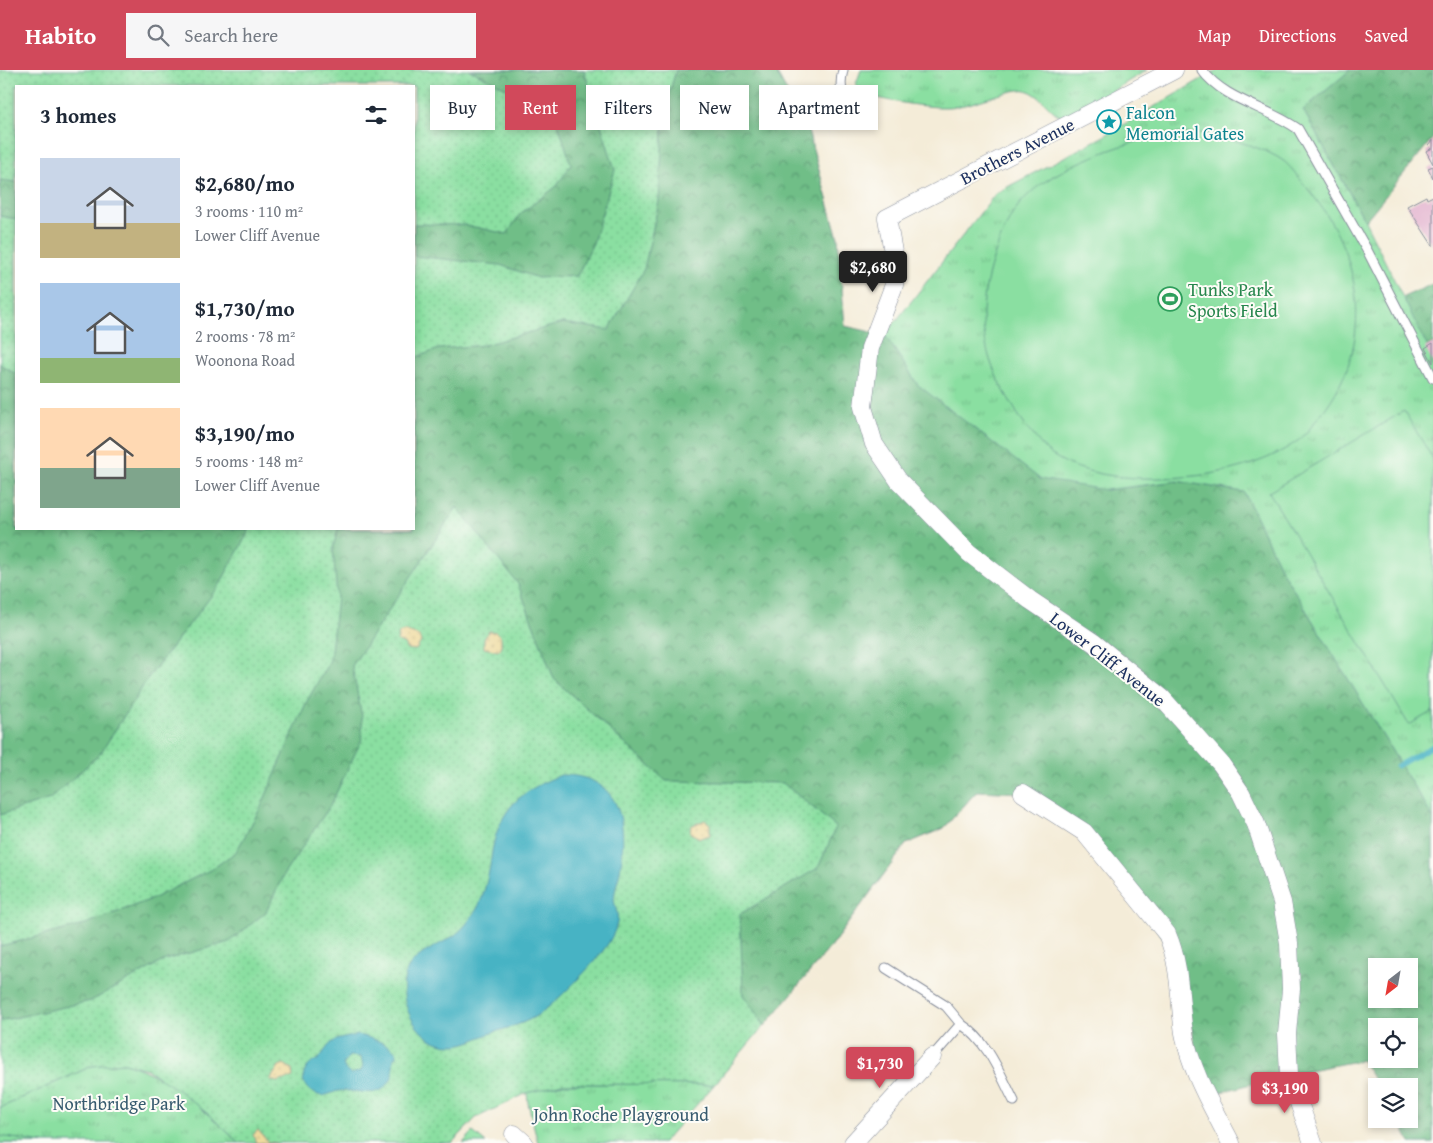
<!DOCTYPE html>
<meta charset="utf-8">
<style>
body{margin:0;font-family:"Gentium Book Plus",serif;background:#f6f6f7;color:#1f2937;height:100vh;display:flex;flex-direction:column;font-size:19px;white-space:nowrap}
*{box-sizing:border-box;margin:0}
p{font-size:16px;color:#747a83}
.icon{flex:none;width:28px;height:28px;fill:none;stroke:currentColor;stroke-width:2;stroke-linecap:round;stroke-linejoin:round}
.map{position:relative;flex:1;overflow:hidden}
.panel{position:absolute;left:15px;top:15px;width:400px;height:445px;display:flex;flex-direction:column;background:#fff;border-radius:0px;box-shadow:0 2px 8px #0003}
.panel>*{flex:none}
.top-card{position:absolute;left:430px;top:15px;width:475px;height:45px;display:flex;gap:10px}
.needle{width:32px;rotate:211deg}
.controls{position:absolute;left:1368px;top:888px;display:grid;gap:10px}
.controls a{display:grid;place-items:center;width:50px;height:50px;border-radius:0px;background:#fff;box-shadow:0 2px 8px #0003;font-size:25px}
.price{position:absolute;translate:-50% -42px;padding:0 11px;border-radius:5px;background:#d1495b;color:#fff;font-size:16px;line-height:32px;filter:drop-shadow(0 1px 2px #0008)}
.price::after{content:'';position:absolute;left:50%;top:30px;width:15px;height:11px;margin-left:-8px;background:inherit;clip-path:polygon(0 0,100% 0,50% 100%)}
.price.selected{background:#222;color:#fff}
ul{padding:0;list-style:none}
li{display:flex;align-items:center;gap:15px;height:125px;padding:0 25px}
li span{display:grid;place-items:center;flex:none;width:140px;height:100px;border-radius:0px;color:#555}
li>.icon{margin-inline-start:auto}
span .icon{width:60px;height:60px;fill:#fffc;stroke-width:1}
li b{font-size:21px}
h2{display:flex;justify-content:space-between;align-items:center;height:60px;padding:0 25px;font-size:21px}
.chip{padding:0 18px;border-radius:0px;background:#fff;box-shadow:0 2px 8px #0003;font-size:18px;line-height:45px}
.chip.selected{background:#d1495b;color:#fff}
header{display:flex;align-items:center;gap:30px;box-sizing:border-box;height:70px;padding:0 25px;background:#d1495b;color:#fff}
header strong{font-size:24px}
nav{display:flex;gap:28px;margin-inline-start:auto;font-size:18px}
.search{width:350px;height:45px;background:#f6f6f7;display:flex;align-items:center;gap:12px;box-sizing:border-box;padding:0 18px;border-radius:0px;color:#747a83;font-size:19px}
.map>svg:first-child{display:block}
.grass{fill:url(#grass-dots);stroke:#528780;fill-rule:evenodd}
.forest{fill:url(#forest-crowns);stroke:#457672;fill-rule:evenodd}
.sand{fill:url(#sand-dots);stroke:#84847e}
.park{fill:url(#park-tufts);stroke:#528780}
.pitch{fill:#8adfa1;stroke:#528780}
.water{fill:#47b3c4;stroke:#317191;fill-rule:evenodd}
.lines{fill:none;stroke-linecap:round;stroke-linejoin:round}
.stream{stroke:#47b3c4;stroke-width:5}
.building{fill:#e2b0cd}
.service-casing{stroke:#888e9b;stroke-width:11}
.minor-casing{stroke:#888e9b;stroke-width:19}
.service{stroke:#fff;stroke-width:9}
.minor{stroke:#fff;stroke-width:18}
.labels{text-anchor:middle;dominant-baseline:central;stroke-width:4;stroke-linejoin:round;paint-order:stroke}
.culture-label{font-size:18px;fill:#0d838f;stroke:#fdfcf7;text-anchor:start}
.street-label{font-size:18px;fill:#1b2f5e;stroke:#fdfcf7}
.leisure-label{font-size:18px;fill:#27864d;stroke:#fdfcf7;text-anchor:start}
.park-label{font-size:18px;fill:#375b6f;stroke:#fdfcf7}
</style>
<header>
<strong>Habito</strong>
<div class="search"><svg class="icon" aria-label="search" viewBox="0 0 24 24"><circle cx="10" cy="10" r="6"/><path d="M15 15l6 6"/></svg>Search here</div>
<nav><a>Map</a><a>Directions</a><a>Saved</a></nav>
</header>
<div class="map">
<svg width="1433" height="1073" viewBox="0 0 1433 1073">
<defs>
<pattern id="grass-dots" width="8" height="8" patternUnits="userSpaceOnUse" patternTransform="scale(1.25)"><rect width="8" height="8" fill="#8adfa1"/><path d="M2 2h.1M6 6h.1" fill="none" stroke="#76c08d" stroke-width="1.8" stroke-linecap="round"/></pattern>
<pattern id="forest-crowns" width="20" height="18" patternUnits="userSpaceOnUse" patternTransform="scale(1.25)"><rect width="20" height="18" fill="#6fbe87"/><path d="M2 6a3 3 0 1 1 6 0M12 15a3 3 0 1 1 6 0" fill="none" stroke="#5a9b72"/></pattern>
<pattern id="sand-dots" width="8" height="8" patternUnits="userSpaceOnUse" patternTransform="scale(1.25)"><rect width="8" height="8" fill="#eeda9e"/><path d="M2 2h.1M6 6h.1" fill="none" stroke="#ccbb8a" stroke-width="1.8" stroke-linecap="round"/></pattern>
<pattern id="park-tufts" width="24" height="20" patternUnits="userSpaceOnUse" patternTransform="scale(1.25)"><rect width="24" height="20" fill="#8adfa1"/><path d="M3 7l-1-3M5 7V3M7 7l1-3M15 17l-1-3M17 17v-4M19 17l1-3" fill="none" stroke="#76c08d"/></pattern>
</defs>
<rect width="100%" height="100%" fill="#fdfcf7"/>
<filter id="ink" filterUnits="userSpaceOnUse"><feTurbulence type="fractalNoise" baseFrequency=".02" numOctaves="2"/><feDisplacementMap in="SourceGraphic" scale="10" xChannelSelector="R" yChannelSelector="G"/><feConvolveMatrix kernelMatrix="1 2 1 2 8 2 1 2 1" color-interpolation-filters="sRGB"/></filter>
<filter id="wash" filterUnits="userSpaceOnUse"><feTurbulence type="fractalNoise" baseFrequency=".0096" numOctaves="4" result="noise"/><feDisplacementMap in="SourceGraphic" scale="20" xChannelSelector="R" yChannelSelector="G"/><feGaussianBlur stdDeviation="1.12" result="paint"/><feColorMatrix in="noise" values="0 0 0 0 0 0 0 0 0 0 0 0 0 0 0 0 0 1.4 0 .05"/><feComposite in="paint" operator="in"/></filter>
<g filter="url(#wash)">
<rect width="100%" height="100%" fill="#f4ecd8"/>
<path class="grass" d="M0,0H775L807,58L838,168L819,266L1028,664L944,758L906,774L832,875L714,1015L563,1014L527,1023L476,1048L452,1073H239L208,1044L147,999L125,993L92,996L0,1038ZM16,16H414V459H16Z"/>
<path class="forest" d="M470,0H584L615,100L593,173L577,206L538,208L500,195L414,186V154L465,155L507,164L520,144L557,116L571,94L556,47L524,27Z
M676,0H775L807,58L838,168L845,256L885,265L918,315L1105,420L1177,411L1244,422L1281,499L1433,748V1073H1411L1397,1049H1409V1016H1378L1362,990L1289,1004L1206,1026L1175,883L1084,762L1023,723L977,721L944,758L906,774L832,875L765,956L743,925L740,844L818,798L836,757L783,713L666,711L554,609L518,514L457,437L352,596L362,647V669L330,736L284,804L266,842L229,872L165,890L91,931L0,951V876L80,856L152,829L212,799L236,782L261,737L306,633L330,590L337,527L333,478L338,459H414V288L439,279L484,275L563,253L609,260L644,199L659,131L664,42ZM1376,896H1409V929H1376ZM1376,956H1409V989H1376Z
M1350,0H1433V68L1365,151L1303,40Z
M0,110L16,112V149L0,146Z
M1433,214V288L1401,228Z
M0,294L16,304V459H250L219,516L150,605L100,684L50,729L0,745Z"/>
<path class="sand" d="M404,561L419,566L421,572L416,580L406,579L405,575L397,571L399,563Z
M489,561L496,562L501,567V578L498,581L484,578V569Z
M705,750L710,754V765L700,768L690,763L691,756Z
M284,994L292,999L293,1007L277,1012L270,1010L279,996Z
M258,1060L268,1072L277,1073H256L253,1065Z"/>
<path class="park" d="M861,0H1147L1078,42L1062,47C1048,40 1042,25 1026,20C1015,17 975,34 959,36C933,40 887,31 861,24L856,14Z
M1217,0H1350L1303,40L1365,151L1433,288V748L1281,499L1244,422L1177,411L1105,420L1040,409L918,315L885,265L996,123L1104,66Z
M125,993C169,1006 206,1042 239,1073H0V1038L92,996Z
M563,1014L714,1015L663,1073H538L528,1033L527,1023Z"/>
<path class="pitch" d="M1204,63C1229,69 1265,77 1285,92C1293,99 1300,110 1307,118C1363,184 1377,274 1321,344C1314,352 1307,364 1299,370C1261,398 1208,407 1163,408C1126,409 1084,406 1052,385C1043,379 1036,367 1029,360C1020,350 1014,337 1007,326C977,277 977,231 997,178C1004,160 1011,142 1025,128C1053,98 1124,72 1164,65C1177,63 1191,64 1204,63Z
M1404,341L1433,389V641L1409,655L1269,422Z
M473,1062L486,1073H463Z
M0,1066L43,1073H0Z"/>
<path class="water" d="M561,705C621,705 628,752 620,801C618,810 615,819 614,828C614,833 616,838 617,843C619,853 614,863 609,872C598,890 555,935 536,946C522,955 502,959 486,965C476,969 464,975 453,975C419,976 398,936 405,906C410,885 439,876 455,865C463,859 469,851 475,842C482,832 485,818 488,806C491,795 491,783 494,772C504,733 526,719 561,705Z
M358,965C365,966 398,976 397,985C397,987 395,987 394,988C392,994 394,1001 392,1007C381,1033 357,1018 338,1021C330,1023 324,1028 316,1024C296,1016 302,995 319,989C334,967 332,971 358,965ZM349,986L361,987L363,996L361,1001L351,1004L345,999L343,994Z"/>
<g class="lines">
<path class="stream" d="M1397,696L1433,676"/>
</g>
<g id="blocks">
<path class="building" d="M1433,70V94L1426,81L1431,79L1429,75Z
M1433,96V108L1428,98Z
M1426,126L1427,129L1433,126V176L1407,136Z
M1433,273V293L1425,278Z"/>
</g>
</g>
<g filter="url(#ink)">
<use href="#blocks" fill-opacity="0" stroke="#888e9b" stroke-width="1"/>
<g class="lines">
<g class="service-casing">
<path id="service" d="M843,0C837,23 845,32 861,48
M1202,0C1225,31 1268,37 1298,59L1368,182L1433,308
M886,898L946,936L961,954L932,987
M961,954C988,971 1000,1004 1014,1031"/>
</g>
<g class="minor-casing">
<path id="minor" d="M1174,0L887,148L896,199L894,215L870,278L863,337L874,374L899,411L969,483L1030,530L1094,573L1162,628L1221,694L1241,723L1256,754L1282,832L1289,873L1291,919L1287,964L1289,1004L1313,1073
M1023,723L1084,762L1167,864C1181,896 1179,930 1184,963C1191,1002 1213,1038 1231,1073
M514,1064L524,1073
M853,1073L932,987"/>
</g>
<use href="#service" class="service"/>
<use href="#minor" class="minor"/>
</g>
</g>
<defs>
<g id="sight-ring" transform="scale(1.25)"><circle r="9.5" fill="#fdfcf7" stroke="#0f9aa8" stroke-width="1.5"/><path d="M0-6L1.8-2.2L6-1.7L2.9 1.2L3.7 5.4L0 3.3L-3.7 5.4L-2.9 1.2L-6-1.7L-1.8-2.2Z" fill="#0f9aa8"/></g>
<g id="stadium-ring" transform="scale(1.25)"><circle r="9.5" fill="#fdfcf7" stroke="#2e9e5b" stroke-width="1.5"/><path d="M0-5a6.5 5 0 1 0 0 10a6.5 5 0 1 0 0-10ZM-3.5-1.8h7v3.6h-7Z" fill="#2e9e5b"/></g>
</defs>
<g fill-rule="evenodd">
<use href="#sight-ring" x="1109" y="52"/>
<use href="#stadium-ring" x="1170" y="229"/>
</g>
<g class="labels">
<g class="culture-label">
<text x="1126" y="42">Falcon<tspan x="1126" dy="21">Memorial Gates</tspan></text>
</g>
<g class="street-label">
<text transform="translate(1017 81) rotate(-27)">Brothers Avenue</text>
<text transform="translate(1108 589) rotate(38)">Lower Cliff Avenue</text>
</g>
<g class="leisure-label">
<text x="1188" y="219">Tunks Park<tspan x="1188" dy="21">Sports Field</tspan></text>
</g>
<g class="park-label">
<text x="119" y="1033">Northbridge Park</text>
<text x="621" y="1044">John Roche Playground</text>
</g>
</g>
</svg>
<div class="controls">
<a><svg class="needle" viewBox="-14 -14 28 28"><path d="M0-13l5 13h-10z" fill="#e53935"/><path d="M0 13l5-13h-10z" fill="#747a83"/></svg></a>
<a><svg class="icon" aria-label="locate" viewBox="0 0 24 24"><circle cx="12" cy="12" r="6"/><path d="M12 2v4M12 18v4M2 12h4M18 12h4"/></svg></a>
<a><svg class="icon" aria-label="layers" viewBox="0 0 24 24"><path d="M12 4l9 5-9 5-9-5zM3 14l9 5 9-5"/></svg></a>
</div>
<b class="price selected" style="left:873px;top:223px">$2,680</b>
<b class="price" style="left:880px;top:1019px">$1,730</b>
<b class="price" style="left:1285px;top:1044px">$3,190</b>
<div class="top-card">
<a class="chip">Buy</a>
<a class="chip selected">Rent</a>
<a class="chip">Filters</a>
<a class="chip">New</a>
<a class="chip">Apartment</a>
</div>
<section class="panel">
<h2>3 homes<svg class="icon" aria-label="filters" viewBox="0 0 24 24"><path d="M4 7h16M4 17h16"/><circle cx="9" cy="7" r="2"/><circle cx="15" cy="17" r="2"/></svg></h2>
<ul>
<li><span style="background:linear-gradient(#c9d6e8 65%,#c2b280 0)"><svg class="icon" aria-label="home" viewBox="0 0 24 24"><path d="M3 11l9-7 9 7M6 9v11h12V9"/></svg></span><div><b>$2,680/mo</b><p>3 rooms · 110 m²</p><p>Lower Cliff Avenue</p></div></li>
<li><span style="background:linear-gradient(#a9c7e8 75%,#8fb573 0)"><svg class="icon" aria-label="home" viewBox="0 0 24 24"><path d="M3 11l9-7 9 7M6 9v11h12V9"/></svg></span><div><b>$1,730/mo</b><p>2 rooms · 78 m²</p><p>Woonona Road</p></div></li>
<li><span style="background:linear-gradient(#ffd9b3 60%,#7fa58c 0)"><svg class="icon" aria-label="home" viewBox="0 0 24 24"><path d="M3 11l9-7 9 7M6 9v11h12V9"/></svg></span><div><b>$3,190/mo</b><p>5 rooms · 148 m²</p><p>Lower Cliff Avenue</p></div></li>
</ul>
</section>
</div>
